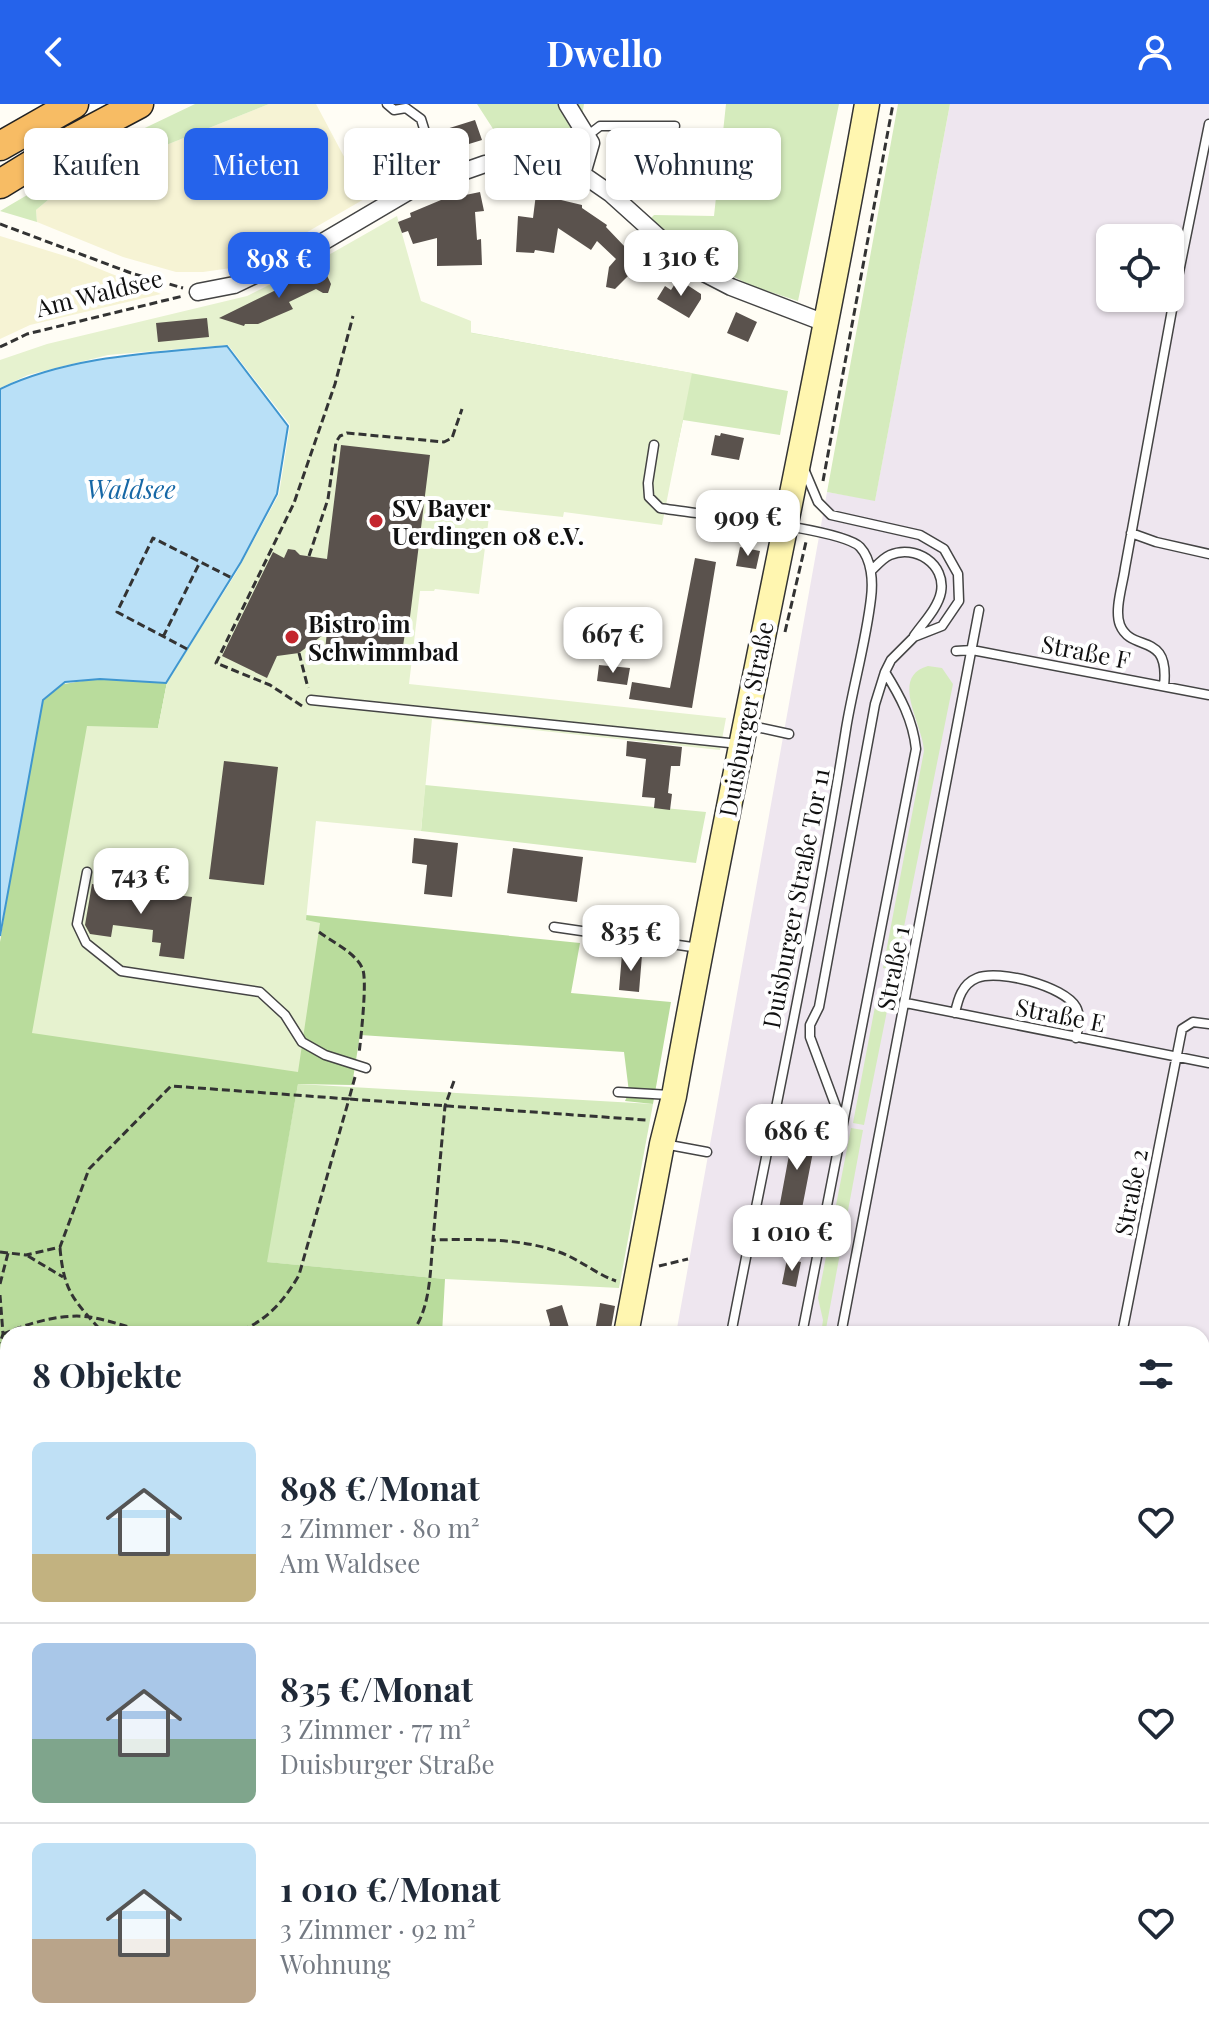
<!DOCTYPE html>
<html lang="de">
<meta charset="utf-8">
<style>
body{margin:0;font-family:"Playfair Display",serif;background:#f2f2f3;color:#1f2937;height:100vh;display:flex;flex-direction:column;font-size:30px;white-space:nowrap}
*{box-sizing:border-box;margin:0}
p{font-size:26px;color:#747a83}
.icon{flex:none;width:44px;height:44px;fill:none;stroke:currentColor;stroke-width:2;stroke-linecap:round;stroke-linejoin:round}
.map{position:relative;flex:1;overflow:hidden}
.details{position:absolute;left:0px;top:1222px;width:1210px;height:714px;display:flex;flex-direction:column;background:#fff;border-radius:24px 24px 0 0;box-shadow:0 2px 6px #0004}
.details>*{flex:none}
.hud{position:absolute;left:24px;top:24px;width:800px;height:72px;display:flex;gap:16px}
.buttons{position:absolute;left:1096px;top:120px;display:grid;gap:16px}
.buttons a{display:grid;place-items:center;width:88px;height:88px;border-radius:12px;background:#fff;box-shadow:0 2px 6px #0004;font-size:40px}
.price{position:absolute;translate:-50% -68px;padding:0 18px;border-radius:16px;background:#fff;color:#222;font-size:26px;line-height:52px;filter:drop-shadow(0 2px 4px #0008)}
.price::after{content:'';position:absolute;left:50%;top:48px;width:24px;height:18px;margin-left:-12px;background:inherit;clip-path:polygon(0 0,100% 0,50% 100%)}
.price.active{background:#2563eb;color:#fff}
ul{padding:0;list-style:none}
li{display:flex;align-items:center;gap:24px;height:200px;padding:0 32px}
li+li{border-top:2px solid #e0e1e3}
li span{display:grid;place-items:center;flex:none;width:224px;height:160px;border-radius:12px;color:#555}
li>.icon{margin-inline-start:auto}
span .icon{width:96px;height:96px;fill:#fffc;stroke-width:1}
li b{font-size:34px}
h2{display:flex;justify-content:space-between;align-items:center;height:96px;padding:0 32px;font-size:34px}
.pill{padding:0 28px;border-radius:12px;background:#fff;box-shadow:0 2px 6px #0004;font-size:28px;line-height:72px}
.pill.active{background:#2563eb;color:#fff}
header{display:flex;justify-content:space-between;align-items:center;height:104px;padding:0 32px;background:#2563eb;color:#fff;font-size:36px;font-weight:700}
.map>svg:first-child{display:block}
.industrial{fill:#eee6ef;fill-rule:evenodd}
.farmland{fill:#f6f3d4}
.green{fill:#d5ebbd}
.forest{fill:#b9dc9c}
.pitch{fill:#e6f2cf}
.water{fill:#b9e0f7;stroke:#3f96cf;stroke-width:2}
.building{fill:#5a524d}
.lines{fill:none;stroke-linecap:round;stroke-linejoin:round}
.service-casing{stroke:#444;stroke-width:11}
.minor-casing{stroke:#444;stroke-width:19}
.secondary-casing{stroke:#333;stroke-width:27}
.trunk-casing{stroke:#222;stroke-width:31}
.path{stroke:#333;stroke-width:3;stroke-dasharray:8 4;stroke-linecap:butt}
.service{stroke:#fff;stroke-width:8}
.minor{stroke:#fff;stroke-width:16}
.secondary{stroke:#fff6b0;stroke-width:24}
.trunk{stroke:#f7bc64;stroke-width:28}
.poi-dot{fill:#c4262e;stroke:#fff;stroke-width:3}
.labels{text-anchor:middle;dominant-baseline:central;stroke-width:8;stroke-linejoin:round;paint-order:stroke}
.street-label{font-size:24px;fill:#111;stroke:#fff}
.poi-label{font-size:24px;font-weight:bold;fill:#111;stroke:#fff;text-anchor:start}
.water-label{font-size:26px;font-style:italic;fill:#1768a6;stroke:#fff}
</style>
<header><svg class="icon" aria-label="back" viewBox="0 0 24 24"><path d="M15 5l-7 7 7 7"/></svg>Dwello<svg class="icon" aria-label="person" viewBox="0 0 24 24"><circle cx="12" cy="8" r="4"/><path d="M4 21q1-7 8-7t8 7"/></svg></header>
<div class="map">
<svg width="1209" height="1935" viewBox="0 0 1209 1935">
<rect width="100%" height="100%" fill="#fffdf5"/>
<path class="industrial" d="M950,0H1209V1935H549L551,1928H1202V1230H676L827,388L875,396ZM1110,134H1170V194H1110Z"/>
<path class="farmland" d="M269,0H316L366,94L271,149L245,162L203,168H176L123,153L37,118L36,106L54,91L126,57Z
M0,132L75,155L161,190L30,221L0,235Z"/>
<path class="green" d="M195,0H269L126,57L54,91L36,106L37,118L0,107L126,33Z
M477,0H584L575,56L506,45Z
M726,0H839L798,197L749,181L701,154L650,115L654,111L714,112Z
M898,0H950L875,397L827,388Z
M435,222L788,287L780,331L683,316L672,367Z
M928,562L942,564L953,580L864,1021L853,1019L877,892L886,893L892,866L883,864L924,647C923,620 889,573 928,562Z
M425,681L706,708L696,759L421,727Z
M298,980L653,1000L619,1184L445,1175L266,1158Z
M851,1024L863,1026L825,1230H821L823,1216L818,1194Z
M8,1879V1928H354L353,1935H0V1889Z"/>
<path class="forest" d="M101,574L167,578L158,624L33,929L320,820L306,817V811L580,839L571,889L671,898L653,1000L625,997L629,988L624,948L360,931L352,981L298,980L267,1158L445,1175L442,1230H8V1879L0,1889V838L40,595L64,580Z"/>
<path class="pitch" d="M397,112L421,197L471,217V229L692,269L662,421L564,408L563,413L490,405L479,490L435,485L434,487H420L409,580L726,614L720,646L432,615L421,727L316,717L306,816L320,819L298,968L32,929L87,622L158,624L167,578L236,469L279,390L290,321L228,241L108,251L28,271L0,284V256L47,240L247,192L325,153Z"/>
<path class="water" d="M227,242L288,322L277,390L241,458L166,579L100,575L65,578L43,596L0,832V285C70,252 151,249 227,242Z"/>
<path class="building" d="M475,16L482,36L446,47L440,27Z
M403,28L406,39L415,36L421,55L394,64L368,78L356,56L391,36L390,32Z
M637,45L668,52L662,78L631,71Z
M480,88L484,107L475,108L477,136L481,135L482,161L437,162V134L413,140L408,127L402,129L398,118L411,113L410,109L441,96Z
M536,90L582,101V104L607,121L606,123L626,144L631,140L646,154L615,185L606,183L609,163L616,155L597,137L591,146L558,124L554,149L535,146L534,149L516,148L518,112L533,114Z
M323,163L331,180L328,189H323L316,185L289,198L293,205L258,220H245L244,222L219,214Z
M678,175L701,190V195L689,214L657,195L665,182L671,186Z
M736,208L757,218L748,238L727,229Z
M207,214L209,233L158,238L156,219Z
M721,329L744,334L739,356L711,351L715,331L720,332Z
M341,341L430,351L408,529H405L401,555L325,546L327,528L299,549L277,552L267,574L222,552L273,448L284,454L288,445L295,446L300,451L327,455Z
M740,443L760,447L756,465L736,462Z
M695,454L716,458L692,604L629,595L632,578L670,584Z
M599,561L630,564L627,581L597,577Z
M627,637L682,643L680,662H671L668,689L672,690L670,706L654,704L655,694L642,693L646,655L626,652Z
M224,657L278,663L264,781L209,775Z
M414,734L458,739L452,793L424,790L427,761L412,759Z
M513,744L583,753L577,798L507,789Z
M92,780L192,793L184,855L159,852L161,839L152,838L153,826L113,821L111,833L90,830L85,821Z
M622,850L642,851L639,888L619,886Z
M797,1008L820,1012L798,1125L792,1129L780,1127L776,1121Z
M787,1155L801,1158L796,1183L782,1180Z
M600,1199L615,1202L611,1225L596,1222Z
M562,1201L571,1230H548L550,1220L546,1206Z"/>
<g class="lines">
<g class="service-casing">
<path id="service" d="M387,0L394,6L406,4L421,15L440,76
M587,32L600,22H675
M654,341L648,379L649,393L660,404C695,410 842,424 860,443C872,456 873,478 871,494C866,538 853,582 846,625C814,828 770,1028 731,1230
M1131,429L1156,438L1209,450
M871,467C877,461 883,454 890,451C915,440 946,460 941,488C938,504 923,519 914,532
M956,547L972,546L1209,591
M1164,582C1170,526 1132,550 1120,521C1114,506 1123,480 1125,464L1178,173L1209,20
M311,596L739,640
M747,621L789,630
M87,768L77,820L86,839L121,867L260,888L285,911L302,938L325,951L366,964
M554,823L699,844
M906,899L1209,959
M955,909C958,895 962,880 977,874C999,865 1064,882 1076,903C1081,912 1078,924 1076,934
M618,988L670,991
M842,1019L810,933V921L819,903L875,600L885,568
M664,1040L707,1048
M802,1230L916,645C913,616 900,592 885,568L891,556L914,533L942,522L959,497L958,470L944,445L920,431L831,411L818,398L804,365
M841,1230L979,506
M1122,1230L1182,925L1193,918L1209,920
M705,1935L707,1928
M981,1935L982,1928"/>
</g>
<g class="minor-casing">
<path id="minor" d="M567,0L591,39L582,70
M198,188L234,181L321,139L411,86L485,60L533,55L582,70L611,90L662,136L702,168L731,183L825,219
M360,1935L361,1928"/>
</g>
<g class="secondary-casing">
<path id="secondary" d="M626,1230L662,1040L674,992C733,660 808,332 867,0
M502,1935L503,1928"/>
</g>
<g class="trunk-casing">
<path id="trunk" d="M0,42L74,0
M0,80L75,34L139,0"/>
</g>
<path class="path" d="M0,120L131,169L183,184
M0,243L27,230L183,192
M823,377L893,0
M309,452L328,395L336,338L340,332L347,329L444,338L452,334L462,305
M785,528L806,438
M163,533L200,458
M187,545L117,508L153,434L232,474
M299,549L308,584
M302,602L270,581L216,559L294,399L335,280L353,212
M319,828C332,838 357,849 363,866C367,879 361,933 359,950
M355,973L349,995L646,1016
M454,977L445,1002L433,1136C474,1135 521,1134 559,1148C579,1155 596,1170 616,1177
M60,1144C64,1190 75,1197 104,1230
M0,1148L26,1151L60,1143L89,1065L171,982L349,995L299,1171C283,1199 263,1221 231,1230
M28,1152L63,1173
M659,1162L688,1155
M0,1180L8,1149
M0,1191L3,1230L0,1239
M3,1230C29,1219 62,1209 90,1213C113,1217 135,1226 158,1230
M411,1230C431,1205 430,1167 433,1136
M0,1391L8,1392
M0,1726L8,1694
M250,1935L251,1928"/>
<use href="#service" class="service"/>
<use href="#minor" class="minor"/>
<use href="#secondary" class="secondary"/>
<use href="#trunk" class="trunk"/>
</g>
<g class="poi-dot">
<circle cx="376" cy="417" r="8"/>
<circle cx="292" cy="533" r="8"/>
</g>
<g class="labels">
<g class="street-label">
<text transform="translate(99 188) rotate(-14)">Am Waldsee</text>
<text transform="translate(1086 547) rotate(11)">Straße F</text>
<text transform="translate(745 615) rotate(-79)">Duisburger Straße</text>
<text transform="translate(795 794) rotate(-79)">Duisburger Straße Tor 11</text>
<text transform="translate(892 864) rotate(-79)">Straße 1</text>
<text transform="translate(1061 910) rotate(11)">Straße E</text>
<text transform="translate(1130 1088) rotate(-79)">Straße 2</text>
</g>
<g class="poi-label">
<text x="392" y="403">SV Bayer<tspan x="392" dy="28">Uerdingen 08 e.V.</tspan></text>
<text x="308" y="519">Bistro im<tspan x="308" dy="28">Schwimmbad</tspan></text>
</g>
<g class="water-label">
<text x="131" y="384">Waldsee</text>
</g>
</g>
</svg>
<div class="buttons">
<a><svg class="icon" aria-label="locate" viewBox="0 0 24 24"><circle cx="12" cy="12" r="6"/><path d="M12 2v4M12 18v4M2 12h4M18 12h4"/></svg></a>
</div>
<b class="price" style="left:681px;top:194px">1 310 €</b>
<b class="price active" style="left:279px;top:196px">898 €</b>
<b class="price" style="left:748px;top:454px">909 €</b>
<b class="price" style="left:613px;top:571px">667 €</b>
<b class="price" style="left:141px;top:812px">743 €</b>
<b class="price" style="left:631px;top:869px">835 €</b>
<b class="price" style="left:797px;top:1068px">686 €</b>
<b class="price" style="left:792px;top:1169px">1 010 €</b>
<div class="hud">
<a class="pill">Kaufen</a>
<a class="pill active">Mieten</a>
<a class="pill">Filter</a>
<a class="pill">Neu</a>
<a class="pill">Wohnung</a>
</div>
<section class="details">
<h2>8 Objekte<svg class="icon" aria-label="filters" viewBox="0 0 24 24"><path d="M4 7h16M4 17h16"/><circle cx="9" cy="7" r="2"/><circle cx="15" cy="17" r="2"/></svg></h2>
<ul>
<li><span style="background:linear-gradient(#bfe0f5 70%,#c2b280 0)"><svg class="icon" aria-label="home" viewBox="0 0 24 24"><path d="M3 11l9-7 9 7M6 9v11h12V9"/></svg></span><div><b>898 €/Monat</b><p>2 Zimmer · 80 m²</p><p>Am Waldsee</p></div><svg class="icon" aria-label="heart" viewBox="0 0 24 24"><path d="M12 20l-8-8c-3-5 5-10 8-4 3-6 11-1 8 4z"/></svg></li>
<li><span style="background:linear-gradient(#a9c7e8 60%,#7fa58c 0)"><svg class="icon" aria-label="home" viewBox="0 0 24 24"><path d="M3 11l9-7 9 7M6 9v11h12V9"/></svg></span><div><b>835 €/Monat</b><p>3 Zimmer · 77 m²</p><p>Duisburger Straße</p></div><svg class="icon" aria-label="heart" viewBox="0 0 24 24"><path d="M12 20l-8-8c-3-5 5-10 8-4 3-6 11-1 8 4z"/></svg></li>
<li><span style="background:linear-gradient(#bfe0f5 60%,#b9a48a 0)"><svg class="icon" aria-label="home" viewBox="0 0 24 24"><path d="M3 11l9-7 9 7M6 9v11h12V9"/></svg></span><div><b>1 010 €/Monat</b><p>3 Zimmer · 92 m²</p><p>Wohnung</p></div><svg class="icon" aria-label="heart" viewBox="0 0 24 24"><path d="M12 20l-8-8c-3-5 5-10 8-4 3-6 11-1 8 4z"/></svg></li>
</ul>
</section>
</div>
